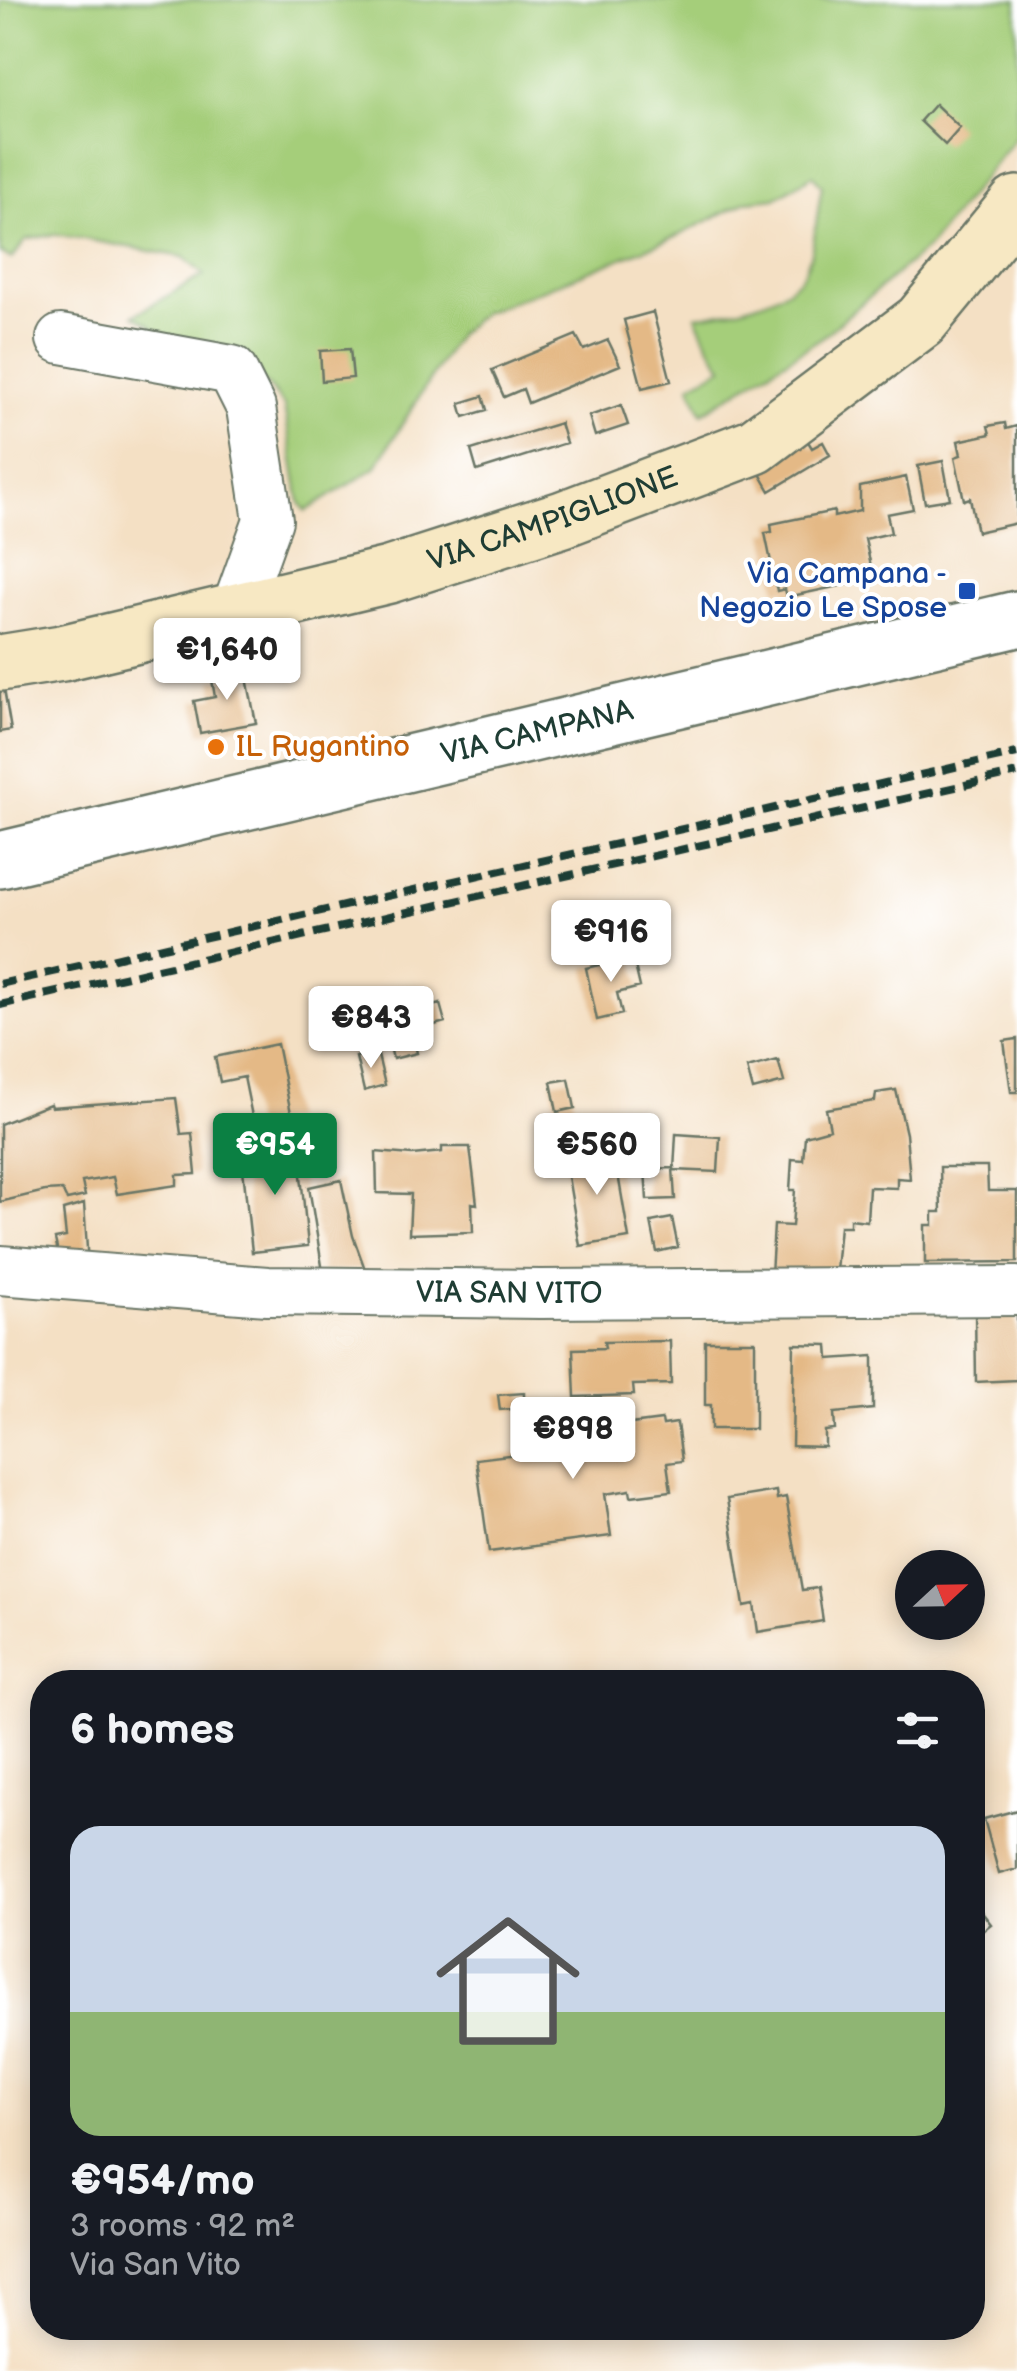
<!DOCTYPE html>
<meta charset="utf-8">
<style>
body{margin:0;font-family:"Balsamiq Sans",sans-serif;background:#242831;color:#f1f3f6;height:100vh;display:flex;flex-direction:column;font-size:38px;white-space:nowrap}
*{box-sizing:border-box;margin:0}
p{font-size:32px;color:#9ea1a6}
.icon{flex:none;width:55px;height:55px;fill:none;stroke:currentColor;stroke-width:2;stroke-linecap:round;stroke-linejoin:round}
.map{position:relative;flex:1;overflow:hidden}
.sheet{position:absolute;left:30px;top:1670px;width:955px;height:670px;display:flex;flex-direction:column;background:#171b24;border-radius:40px;box-shadow:0 5px 25px #0003}
.sheet>*{flex:none}
.needle{width:65px;rotate:68deg}
.tools{position:absolute;left:895px;top:1550px;display:grid;gap:20px}
.tools a{display:grid;place-items:center;width:90px;height:90px;border-radius:50%;background:#171b24;box-shadow:0 5px 25px #0003;font-size:50px}
.price{position:absolute;translate:-50% -85px;padding:0 22px;border-radius:10px;background:#fff;color:#222;font-size:32px;line-height:65px;filter:drop-shadow(0 2px 5px #0008)}
.price::after{content:'';position:absolute;left:50%;top:60px;width:30px;height:22px;margin-left:-15px;background:inherit;clip-path:polygon(0 0,100% 0,50% 100%)}
.price.selected{background:#0b8043;color:#fff}
ul{padding:0;list-style:none}
li{display:grid;align-content:center;gap:20px;height:530px;padding:0 40px}
li+li{border-top:2px solid #363941}
li span{display:grid;place-items:center;height:310px;border-radius:30px;color:#555}
li>.icon{margin-inline-start:auto}
span .icon{width:180px;height:180px;fill:#fffc;stroke-width:1}
li b{font-size:42px}
h2{display:flex;justify-content:space-between;align-items:center;height:120px;padding:0 40px;font-size:42px}
.map>svg:first-child{display:block}
.green{fill:#a5ce7a;stroke:#628657;stroke-width:2.5}
.building{fill:#e4b986}
.lines{fill:none;stroke-linecap:round;stroke-linejoin:round}
.minor-casing{stroke:#6a7666;stroke-width:52}
.tertiary-casing{stroke:#6a7666;stroke-width:60}
.secondary-casing{stroke:#6a7666;stroke-width:60}
.minor{stroke:#fff;stroke-width:48}
.tertiary{stroke:#fff;stroke-width:55}
.secondary{stroke:#f7e8c3;stroke-width:55}
.rail{stroke:#1f3d34;stroke-width:8;stroke-dasharray:15 8;stroke-linecap:butt}
.transit-dot{fill:#1a4fb4;stroke:#fff;stroke-width:4}
.food-dot{fill:#e8710a;stroke:#fff;stroke-width:4}
.labels{text-anchor:middle;dominant-baseline:central;stroke-width:8;stroke-linejoin:round;paint-order:stroke}
.street-label{font-size:30px;fill:#1f3d34;stroke:#fff}
.transit-label{font-size:30px;fill:#164399;stroke:#fff;text-anchor:end}
.food-label{font-size:30px;fill:#c56008;stroke:#fff;text-anchor:start}
</style>
<div class="map">
<svg width="1017" height="2371" viewBox="0 0 1017 2371">
<rect width="100%" height="100%" fill="#fff"/>
<filter id="ink" filterUnits="userSpaceOnUse"><feTurbulence type="fractalNoise" baseFrequency=".01" numOctaves="2"/><feDisplacementMap in="SourceGraphic" scale="20" xChannelSelector="R" yChannelSelector="G"/><feConvolveMatrix kernelMatrix="1 2 1 2 8 2 1 2 1" color-interpolation-filters="sRGB"/></filter>
<filter id="wash" filterUnits="userSpaceOnUse"><feTurbulence type="fractalNoise" baseFrequency=".0048" numOctaves="4" result="noise"/><feDisplacementMap in="SourceGraphic" scale="40" xChannelSelector="R" yChannelSelector="G"/><feGaussianBlur stdDeviation="2.25" result="paint"/><feColorMatrix in="noise" values="0 0 0 0 0 0 0 0 0 0 0 0 0 0 0 0 0 1.4 0 .05"/><feComposite in="paint" operator="in"/></filter>
<g filter="url(#wash)">
<rect width="100%" height="100%" fill="#f4e0c4"/>
<path class="green" d="M0,0H1017V134L1012,142L928,247L821,338L702,413L690,385L723,367L709,345L696,316C726,313 789,301 804,272C815,252 817,210 822,186L813,175L775,198L747,201L675,237L482,313L458,334L375,468L306,511L300,503L284,406L269,387L236,357L165,341L149,324L134,315L204,275L183,257L56,234L26,240L12,259L0,252Z"/>
<g id="blocks">
<path class="building" d="M935,104L960,128L945,145L920,121Z
M653,312L671,381L642,388L624,320Z
M576,335L584,350L608,340L620,365L528,403L523,389L504,397L492,370Z
M350,349L353,378L322,381L320,351Z
M483,396L487,410L464,417L460,403Z
M621,405L628,425L595,436L589,416Z
M560,423L566,443L477,471L471,450Z
M1005,423L1006,429L1017,426V523L977,532L970,498L964,500L955,457L961,455L958,441L990,434L988,426Z
M804,435L812,448L823,442L830,455L770,491L758,470Z
M943,461L950,499L925,503L918,466Z
M906,477L913,509L887,514L891,533L865,539L872,571L867,572L868,580L787,597L785,589L777,591L765,533L772,532L771,524L834,511V517L860,511V487Z
M244,663L256,723L200,733L194,701L215,697L212,680L232,676L230,666Z
M4,689L11,730L0,732V690Z
M633,957L640,987L617,993L622,1014L597,1020L586,968Z
M440,1004L445,1022L412,1031L417,1053L393,1059L387,1034L356,1041L352,1026Z
M1017,1039V1092H1011L1004,1041Z
M277,1044L292,1118L254,1126L244,1077L220,1082L215,1057Z
M377,1051L385,1085L364,1091L356,1057Z
M778,1060L784,1082L753,1090L747,1068Z
M569,1079L575,1108L557,1112L551,1082Z
M896,1090L906,1134L910,1179L897,1178V1188L869,1187L867,1221L850,1219V1226H840L834,1293L770,1291L774,1225L792,1226L795,1190H790L792,1159L803,1160L805,1136L830,1129L826,1109L875,1101L876,1093Z
M176,1098L181,1134L192,1133L196,1174L177,1175V1185L117,1194L113,1177L82,1182L85,1196L67,1200L62,1190L45,1191L0,1202V1124L50,1104L51,1107Z
M581,1119L584,1138L550,1143L546,1125Z
M676,1134L720,1137L718,1172L674,1170Z
M298,1145L308,1246L252,1252L241,1151Z
M442,1147H470L477,1204L472,1203L473,1232L409,1234L411,1194L377,1193L376,1152L412,1155L442,1152Z
M614,1151L629,1238L580,1246L565,1159Z
M940,1167H987L988,1191H1017V1262L925,1263V1225H933V1212H941Z
M673,1168L675,1199L647,1200L645,1169Z
M341,1180L353,1236L365,1269L323,1272L309,1187Z
M84,1204L88,1264L60,1262L55,1239L66,1237L63,1210Z
M672,1218L678,1247L657,1252L651,1222Z
M1017,1306V1380L976,1382L975,1307Z
M670,1341L671,1384L633,1385L634,1395L575,1397L573,1349L605,1348L604,1342Z
M705,1341H755V1429H711V1405H705Z
M794,1344L828,1345L829,1359L873,1356V1409L834,1413L835,1430L825,1431V1447L792,1446Z
M524,1393V1408L500,1410L498,1395Z
M593,1418L594,1424L623,1420V1425L662,1420L663,1425L677,1423L682,1461L667,1463L671,1491L631,1496L630,1490L605,1494L611,1536L489,1552L476,1459L565,1448L563,1430L571,1429L569,1421Z
M776,1491L777,1499L786,1497L802,1590L818,1588L823,1621L758,1632L754,1604L744,1606L727,1499Z
M1017,1810V1869L999,1874L984,1819Z
M977,1906L991,1924L972,1939V1910Z"/>
</g>
</g>
<g filter="url(#ink)">
<use href="#blocks" fill-opacity="0" stroke="#6a7666" stroke-width="2.5"/>
<g class="lines">
<g class="minor-casing">
<g id="minor">
<path d="M61,339L232,370L251,408L268,520L235,612"/>
<path id="s1" d="M0,1270L267,1291L540,1294L1017,1291"/>
</g>
</g>
<g class="tertiary-casing">
<g id="tertiary">
<path id="s2" d="M0,860L1017,619"/>
</g>
</g>
<g class="secondary-casing">
<g id="secondary">
<path id="s3" d="M0,663L62,653L389,575L563,519L755,446L921,321L1017,204"/>
</g>
</g>
<use href="#minor" class="minor"/>
<use href="#tertiary" class="tertiary"/>
<use href="#secondary" class="secondary"/>
<path class="rail" d="M0,984L1017,753
M0,1005L1017,773"/>
</g>
</g>
<rect class="transit-dot" x="957" y="581" width="20" height="20" rx="5"/>
<circle class="food-dot" cx="216" cy="747" r="10"/>
<g class="labels">
<g class="street-label">
<text stroke="none"><textPath href="#s3" startOffset="572">VIA CAMPIGLIONE</textPath></text>
<text stroke="none"><textPath href="#s2" startOffset="552">VIA CAMPANA</textPath></text>
<text stroke="none"><textPath href="#s1" startOffset="510">VIA SAN VITO</textPath></text>
</g>
<g class="transit-label">
<text x="947" y="574">Via Campana -<tspan x="947" dy="34">Negozio Le Spose</tspan></text>
</g>
<g class="food-label">
<text x="236" y="747">IL Rugantino</text>
</g>
</g>
</svg>
<div class="tools">
<a><svg class="needle" viewBox="-14 -14 28 28"><path d="M0-13l5 13h-10z" fill="#e53935"/><path d="M0 13l5-13h-10z" fill="#9ea1a6"/></svg></a>
</div>
<b class="price" style="left:227px;top:703px">€1,640</b>
<b class="price" style="left:611px;top:985px">€916</b>
<b class="price" style="left:371px;top:1071px">€843</b>
<b class="price selected" style="left:275px;top:1198px">€954</b>
<b class="price" style="left:597px;top:1198px">€560</b>
<b class="price" style="left:573px;top:1482px">€898</b>
<section class="sheet">
<h2>6 homes<svg class="icon" aria-label="filters" viewBox="0 0 24 24"><path d="M4 7h16M4 17h16"/><circle cx="9" cy="7" r="2"/><circle cx="15" cy="17" r="2"/></svg></h2>
<ul>
<li><span style="background:linear-gradient(#c9d6e8 60%,#8fb573 0)"><svg class="icon" aria-label="home" viewBox="0 0 24 24"><path d="M3 11l9-7 9 7M6 9v11h12V9"/></svg></span><div><b>€954/mo</b><p>3 rooms · 92 m²</p><p>Via San Vito</p></div></li>
</ul>
</section>
</div>
